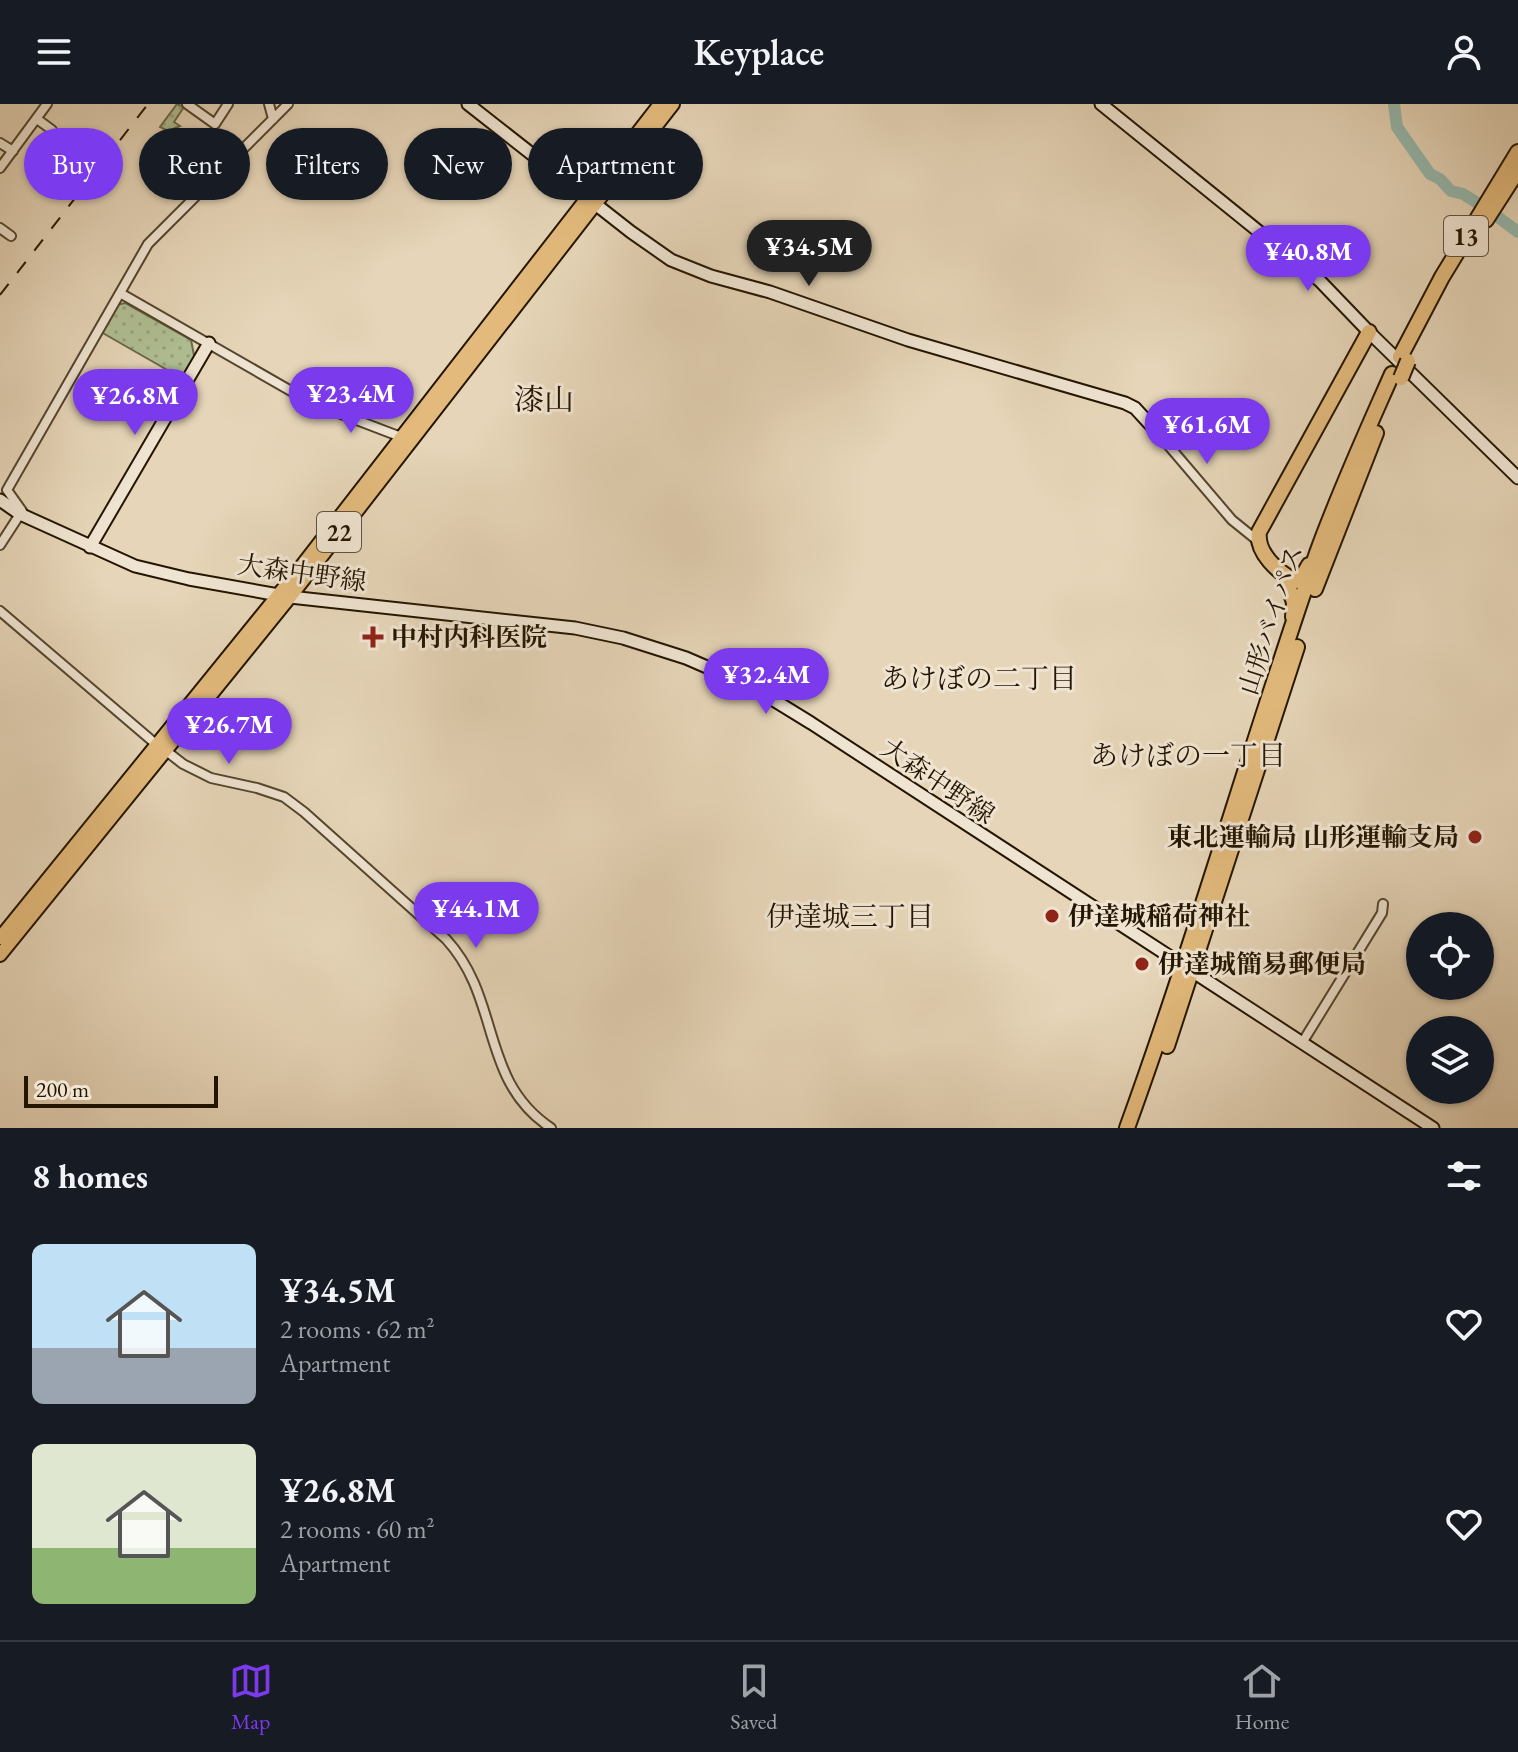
<!DOCTYPE html>
<meta charset="utf-8">
<style>
body{margin:0;font-family:"EB Garamond","Noto Serif JP",serif;background:#242831;color:#f1f3f6;height:100vh;display:flex;flex-direction:column;font-size:30px;white-space:nowrap}
*{box-sizing:border-box;margin:0}
p{font-size:26px;color:#9ea1a6}
.icon{flex:none;width:44px;height:44px;fill:none;stroke:currentColor;stroke-width:2;stroke-linecap:round;stroke-linejoin:round}
.map{position:relative;height:1024px;overflow:hidden}
.sheet{display:flex;flex-direction:column;background:#171b24;flex:1}
.sheet>*{flex:none}
.hud{position:absolute;left:24px;top:24px;width:800px;height:72px;display:flex;gap:16px}
.controls{position:absolute;left:1406px;top:808px;display:grid;gap:16px}
.controls a{display:grid;place-items:center;width:88px;height:88px;border-radius:50%;background:#171b24;box-shadow:0 2px 6px #0004;font-size:40px}
.scale{position:absolute;left:24px;bottom:20px;width:194px;box-sizing:border-box;padding-left:8px;border:4px solid #241500;border-top:0;font-size:22px;line-height:28px;white-space:nowrap;color:#241500;-webkit-text-stroke:6px #efe4d1;paint-order:stroke}
.price{position:absolute;translate:-50% -68px;padding:0 18px;border-radius:28px;background:#7c3aed;color:#fff;font-size:26px;line-height:52px;filter:drop-shadow(0 2px 4px #0008)}
.price::after{content:'';position:absolute;left:50%;top:48px;width:24px;height:18px;margin-left:-12px;background:inherit;clip-path:polygon(0 0,100% 0,50% 100%)}
.price.current{background:#222;color:#fff}
ul{padding:0;list-style:none}
li{display:flex;align-items:center;gap:24px;height:200px;padding:0 32px}
li span{display:grid;place-items:center;flex:none;width:224px;height:160px;border-radius:12px;color:#555}
li>.icon{margin-inline-start:auto}
span .icon{width:96px;height:96px;fill:#fffc;stroke-width:1}
li b{font-size:34px}
h2{display:flex;justify-content:space-between;align-items:center;height:96px;padding:0 32px;font-size:34px}
.pill{padding:0 28px;border-radius:36px;background:#171b24;box-shadow:0 2px 6px #0004;font-size:28px;line-height:72px}
.pill.current{background:#7c3aed;color:#fff}
header{display:flex;justify-content:space-between;align-items:center;height:104px;padding:0 32px;background:#171b24;font-size:36px;font-weight:600}
.tab-bar{display:flex;justify-content:space-around;align-items:center;height:112px;border-top:2px solid #363941;background:#171b24;font-size:22px;color:#9ea1a6}
.tab-bar a{display:grid;justify-items:center;gap:4px}
.tab-bar .current{color:#7c3aed}
.map>svg:first-child{display:block}
.grass{fill:url(#grass-dots);stroke:#6a6a4a;stroke-width:2}
.lines{fill:none;stroke-linecap:round;stroke-linejoin:round}
.river{stroke:#96b9ae;stroke-width:12}
.street-casing{stroke:#54452e;stroke-width:12}
.secondary-casing{stroke:#241500;stroke-width:15}
.primary-casing{stroke:#241500;stroke-width:16}
.highway-casing{stroke:#241500;stroke-width:18}
.street{stroke:#efe4d1;stroke-width:8}
.secondary{stroke:#efe4d1;stroke-width:11}
.primary{stroke:#e3ba7c;stroke-width:12}
.highway{stroke:#e3ba7c;stroke-width:14}
.rail{stroke:#241500;stroke-width:2;stroke-dasharray:14 14;stroke-linecap:butt}
.highway-bridge-casing{stroke:#241500;stroke-width:18;stroke-linecap:butt}
.highway-bridge{stroke:#e3ba7c;stroke-width:14}
.poi-dot{fill:#8f2418;stroke:#efe4d1;stroke-width:3}
.labels{text-anchor:middle;dominant-baseline:central;stroke-width:6;stroke-linejoin:round;paint-order:stroke}
.shield{fill:#efe4d1;stroke:#61533f;stroke-width:2}
.shield-label{font-size:24px;font-weight:bold;fill:#241500}
.street-label{font-size:26px;fill:#241500;stroke:#efe4d1}
.poi-label{font-size:26px;font-weight:bold;fill:#241500;stroke:#efe4d1;text-anchor:start}
.neighbourhood-label{font-size:28px;fill:#241500;stroke:#efe4d1}
.quarter-label{font-size:30px;fill:#241500;stroke:#efe4d1}
</style>
<header><svg class="icon" aria-label="menu" viewBox="0 0 24 24"><path d="M4 6h16M4 12h16M4 18h16"/></svg>Keyplace<svg class="icon" aria-label="person" viewBox="0 0 24 24"><circle cx="12" cy="8" r="4"/><path d="M4 21q1-7 8-7t8 7"/></svg></header>
<div class="map">
<svg width="1518" height="1024" viewBox="0 0 1518 1024">
<defs>
<pattern id="grass-dots" width="8" height="8" patternUnits="userSpaceOnUse" patternTransform="scale(2)"><rect width="8" height="8" fill="#b0be93"/><path d="M2 2h.1M6 6h.1" fill="none" stroke="#97a27d" stroke-width="1.8" stroke-linecap="round"/></pattern>
</defs>
<rect width="100%" height="100%" fill="#e6d5b8"/>
<filter id="stains"><feTurbulence type="fractalNoise" baseFrequency=".0025" numOctaves="4"/><feColorMatrix values="0 0 0 0 .2 0 0 0 0 .09 0 0 0 0 .02 0 0 0 .5 -.17"/></filter>
<radialGradient id="worn" r=".72"><stop offset=".6" stop-color="#630" stop-opacity="0"/><stop offset="1" stop-color="#630" stop-opacity=".3"/></radialGradient>
<path class="grass" d="M177,0L184,3L174,18L180,22L168,27L160,23Z
M125,199L191,236L195,256L183,275L101,228L117,201Z"/>
<g class="lines">
<path class="river" d="M1394,0L1397,23L1430,70L1440,75L1451,87L1463,90L1487,105L1518,128"/>
<g class="street-casing">
<path id="street" d="M187,0L215,20L228,0
M269,0L273,15
M37,15L52,26
M0,39L13,47
M0,64L47,0
M0,124L11,132
M120,189L312,299L401,333
M1157,328L1232,416L1258,437
M0,441L22,407L7,386L148,140L288,0
M0,507L157,641
M165,646L183,660L211,674L257,684L284,693L304,708L446,835C502,896 479,976 551,1024
M1302,939L1382,809L1383,800"/>
</g>
<g class="secondary-casing">
<path id="secondary" d="M468,0L631,128L671,156L711,172L770,188L908,236L1125,299L1135,304L1157,328
M1101,0L1320,177L1369,228L1518,374
M0,396L20,410L135,462L189,475L290,493L575,524L623,534L686,554L716,567L772,595L811,619L1433,1024
M90,443L209,239"/>
</g>
<g class="primary-casing">
<path id="primary" d="M0,834L300,464L660,0
M0,851L290,493L673,0"/>
</g>
<g class="highway-casing">
<path id="highway" d="M1486,116L1518,66
M1400,253L1442,173L1518,48
M1309,461L1301,475L1295,477C1278,468 1256,449 1259,428L1369,228
M1284,471L1294,498L1293,513
M1315,485L1376,329
M1167,942L1297,543
M1127,1024C1196,834 1251,639 1317,449C1339,388 1366,329 1392,270"/>
</g>
<use href="#street" class="street"/>
<use href="#secondary" class="secondary"/>
<use href="#primary" class="primary"/>
<use href="#highway" class="highway"/>
<path class="rail" d="M0,191L148,0"/>
<g class="highway-bridge-casing">
<path id="highway-bridge" d="M1401,274L1408,257"/>
</g>
<use href="#highway-bridge" class="highway-bridge"/>
</g>
<g class="poi-dot">
<path d="M369 521h8v8h8v8h-8v8h-8v-8h-8v-8h8z"/>
<circle cx="1475" cy="733" r="8"/>
<circle cx="1052" cy="812" r="8"/>
<circle cx="1142" cy="860" r="8"/>
</g>
<g class="labels">
<g class="shield">
<rect x="1444" y="112" width="44" height="40" rx="6"/>
<rect x="317" y="408" width="44" height="40" rx="6"/>
</g>
<g class="shield-label">
<text x="1466" y="132">13</text>
<text x="339" y="428">22</text>
</g>
<g class="street-label">
<text transform="translate(302 469) rotate(8)">大森中野線</text>
<text transform="translate(1271 516) rotate(-72)">山形バイパス</text>
<text transform="translate(938 677) rotate(34)">大森中野線</text>
</g>
<g class="poi-label">
<text x="391" y="533">中村内科医院</text>
<text x="1459" y="733" text-anchor="end">東北運輸局 山形運輸支局</text>
<text x="1068" y="812">伊達城稲荷神社</text>
<text x="1158" y="860">伊達城簡易郵便局</text>
</g>
<g class="neighbourhood-label">
<text x="979" y="574">あけぼの二丁目</text>
<text x="1188" y="651">あけぼの一丁目</text>
<text x="850" y="812">伊達城三丁目</text>
</g>
<g class="quarter-label">
<text x="544" y="295">漆山</text>
</g>
</g>
<rect width="100%" height="100%" filter="url(#stains)"/>
<rect width="100%" height="100%" fill="url(#worn)"/>
</svg>
<div class="controls">
<a><svg class="icon" aria-label="locate" viewBox="0 0 24 24"><circle cx="12" cy="12" r="6"/><path d="M12 2v4M12 18v4M2 12h4M18 12h4"/></svg></a>
<a><svg class="icon" aria-label="layers" viewBox="0 0 24 24"><path d="M12 4l9 5-9 5-9-5zM3 14l9 5 9-5"/></svg></a>
</div>
<div class="scale">200 m</div>
<b class="price current" style="left:809px;top:184px">¥34.5M</b>
<b class="price" style="left:1308px;top:189px">¥40.8M</b>
<b class="price" style="left:351px;top:331px">¥23.4M</b>
<b class="price" style="left:135px;top:333px">¥26.8M</b>
<b class="price" style="left:1207px;top:362px">¥61.6M</b>
<b class="price" style="left:766px;top:612px">¥32.4M</b>
<b class="price" style="left:229px;top:662px">¥26.7M</b>
<b class="price" style="left:476px;top:846px">¥44.1M</b>
<div class="hud">
<a class="pill current">Buy</a>
<a class="pill">Rent</a>
<a class="pill">Filters</a>
<a class="pill">New</a>
<a class="pill">Apartment</a>
</div>
</div>
<section class="sheet">
<h2>8 homes<svg class="icon" aria-label="filters" viewBox="0 0 24 24"><path d="M4 7h16M4 17h16"/><circle cx="9" cy="7" r="2"/><circle cx="15" cy="17" r="2"/></svg></h2>
<ul>
<li><span style="background:linear-gradient(#bfe0f5 65%,#9aa5b1 0)"><svg class="icon" aria-label="home" viewBox="0 0 24 24"><path d="M3 11l9-7 9 7M6 9v11h12V9"/></svg></span><div><b>¥34.5M</b><p>2 rooms · 62 m²</p><p>Apartment</p></div><svg class="icon" aria-label="heart" viewBox="0 0 24 24"><path d="M12 20l-8-8c-3-5 5-10 8-4 3-6 11-1 8 4z"/></svg></li>
<li><span style="background:linear-gradient(#dfe7d0 65%,#8fb573 0)"><svg class="icon" aria-label="home" viewBox="0 0 24 24"><path d="M3 11l9-7 9 7M6 9v11h12V9"/></svg></span><div><b>¥26.8M</b><p>2 rooms · 60 m²</p><p>Apartment</p></div><svg class="icon" aria-label="heart" viewBox="0 0 24 24"><path d="M12 20l-8-8c-3-5 5-10 8-4 3-6 11-1 8 4z"/></svg></li>
</ul>
</section>
<nav class="tab-bar">
<a class="current"><svg class="icon" aria-label="map" viewBox="0 0 24 24"><path d="M3 6l6-2 6 2 6-2v14l-6 2-6-2-6 2zM9 4v14M15 6v14"/></svg>Map</a>
<a><svg class="icon" aria-label="saved" viewBox="0 0 24 24"><path d="M7 4h10v16l-5-4-5 4z"/></svg>Saved</a>
<a><svg class="icon" aria-label="home" viewBox="0 0 24 24"><path d="M3 11l9-7 9 7M6 9v11h12V9"/></svg>Home</a>
</nav>
